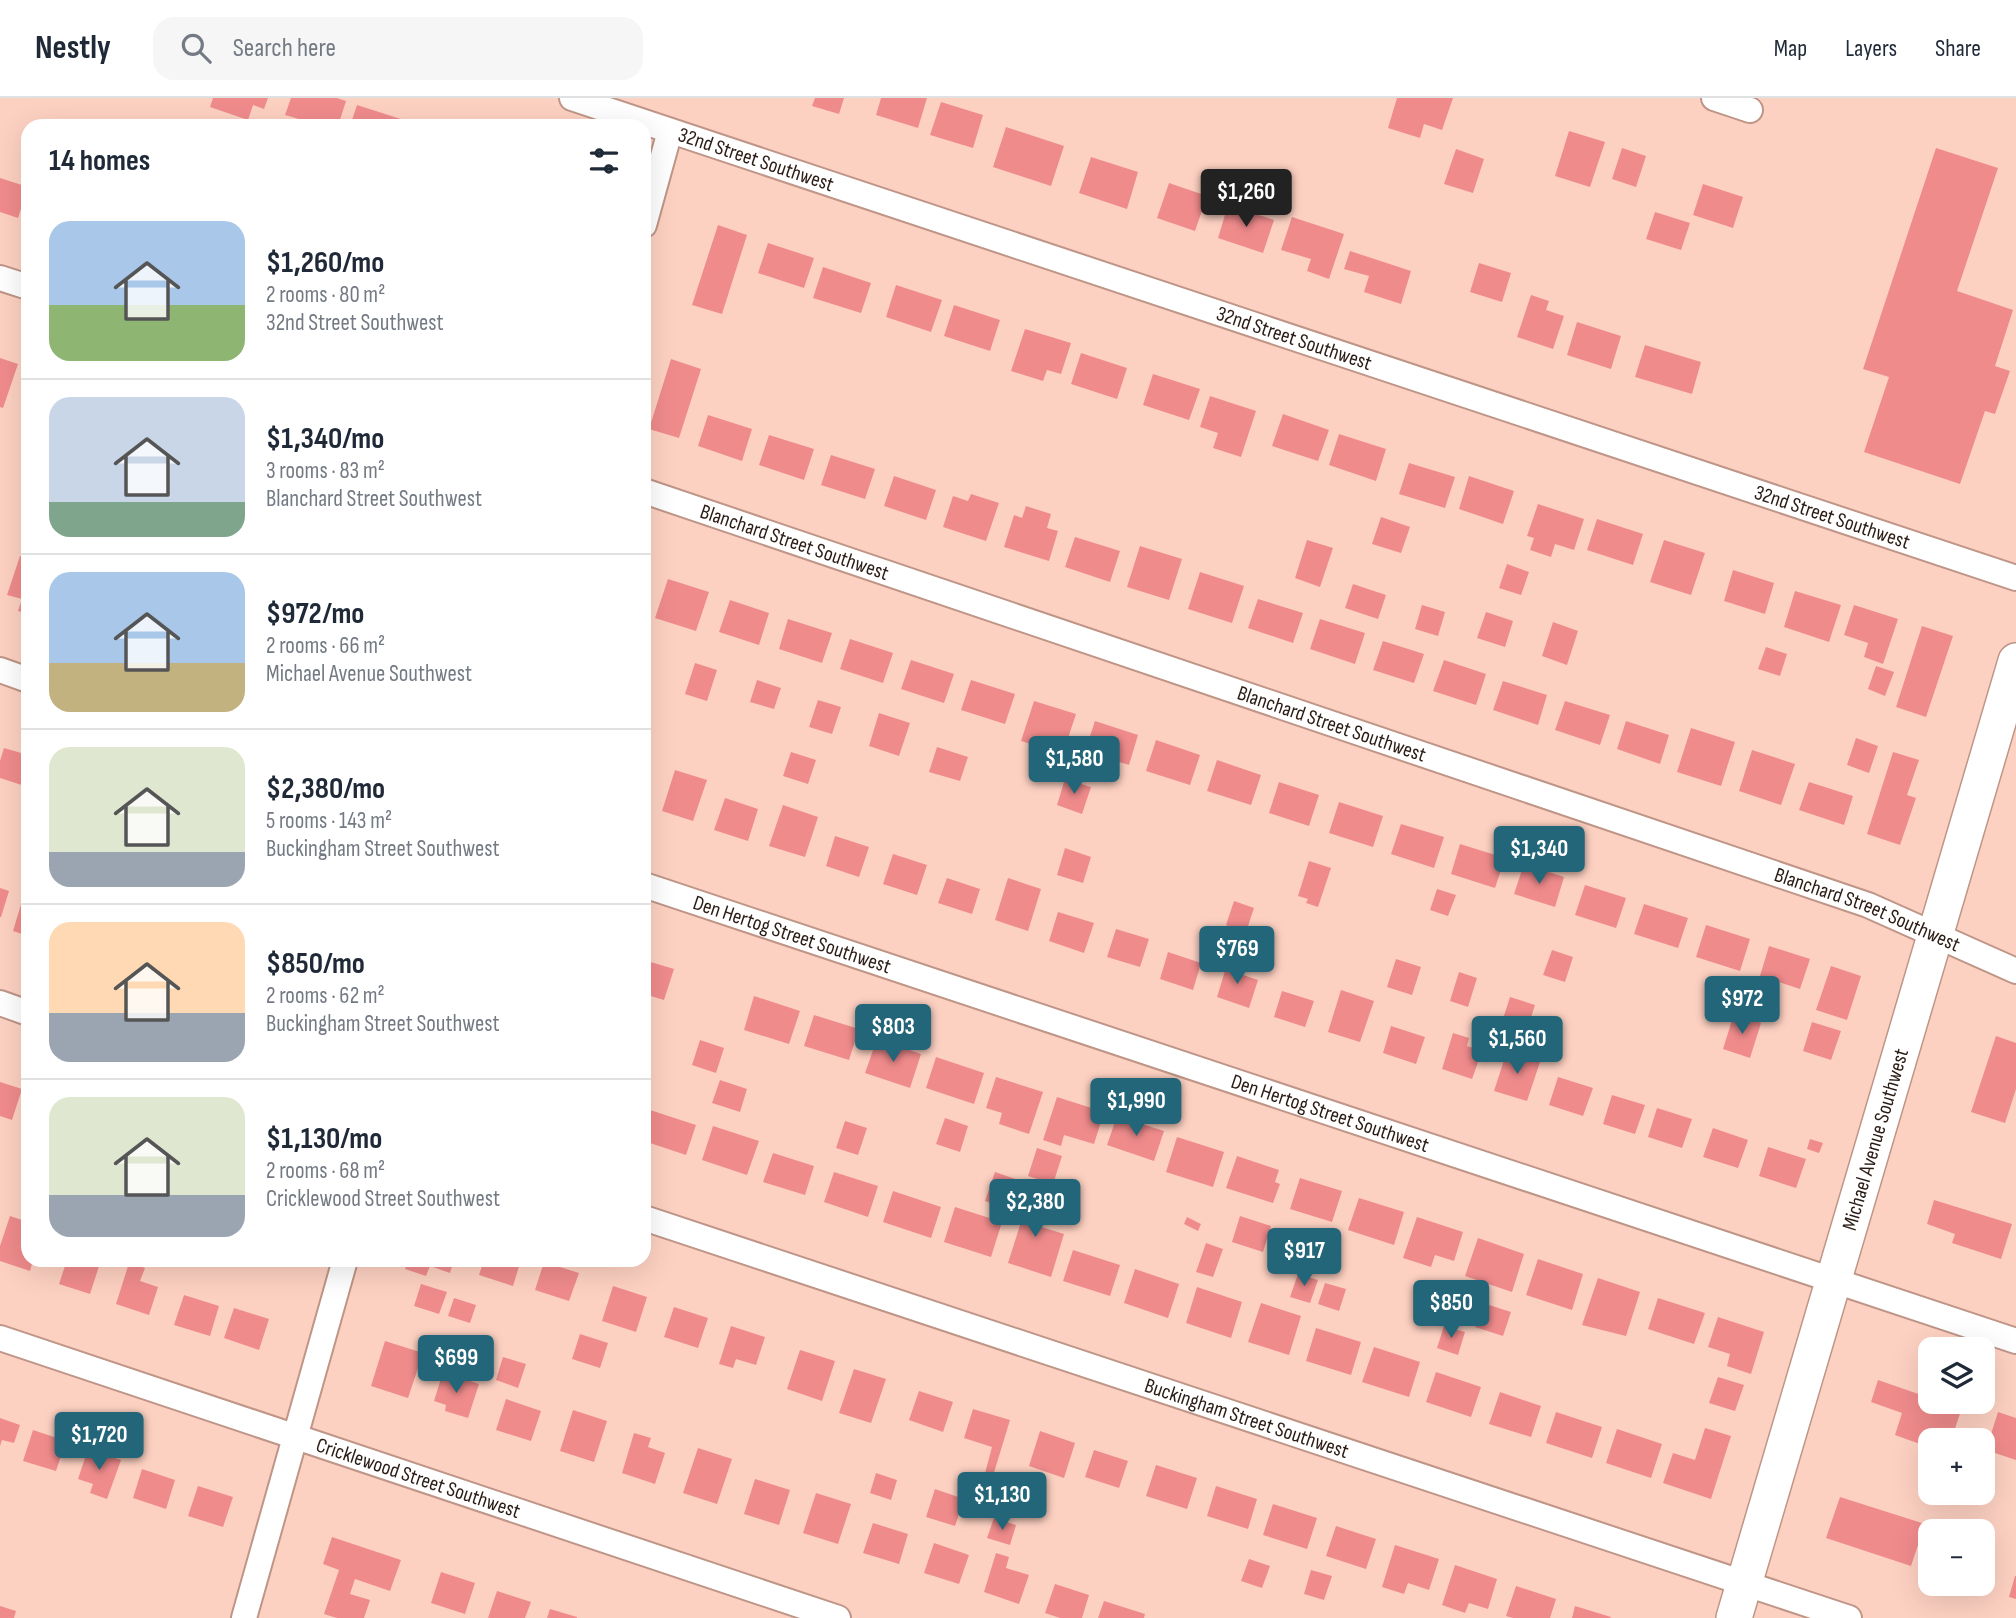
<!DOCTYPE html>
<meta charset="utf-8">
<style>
body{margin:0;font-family:"Sofia Sans Condensed",sans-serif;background:#f6f6f7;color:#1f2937;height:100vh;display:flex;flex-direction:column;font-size:26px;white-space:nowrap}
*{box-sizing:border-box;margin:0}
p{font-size:23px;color:#747a83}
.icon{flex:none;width:38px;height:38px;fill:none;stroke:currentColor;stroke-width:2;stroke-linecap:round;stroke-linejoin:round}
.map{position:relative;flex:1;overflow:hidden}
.drawer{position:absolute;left:21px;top:21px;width:630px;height:1148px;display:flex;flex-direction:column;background:#fff;border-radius:21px;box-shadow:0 7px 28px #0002}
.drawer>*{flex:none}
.tools{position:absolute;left:1918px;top:1239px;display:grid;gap:14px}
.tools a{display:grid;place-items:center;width:77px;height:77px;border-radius:14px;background:#fff;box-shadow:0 7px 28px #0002;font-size:35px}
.price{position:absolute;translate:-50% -60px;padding:0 16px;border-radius:7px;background:#246679;color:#fff;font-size:23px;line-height:46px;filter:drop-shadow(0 2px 4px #0008)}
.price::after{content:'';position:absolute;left:50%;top:42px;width:21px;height:16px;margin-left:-10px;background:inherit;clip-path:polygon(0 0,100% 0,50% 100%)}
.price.on{background:#222;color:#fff}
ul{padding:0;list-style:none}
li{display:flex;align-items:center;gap:21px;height:175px;padding:0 28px}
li+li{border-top:2px solid #e0e1e3}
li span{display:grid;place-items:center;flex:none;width:196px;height:140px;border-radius:21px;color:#555}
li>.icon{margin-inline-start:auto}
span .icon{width:84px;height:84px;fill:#fffc;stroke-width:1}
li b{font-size:30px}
h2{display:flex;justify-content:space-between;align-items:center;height:84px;padding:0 28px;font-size:30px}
header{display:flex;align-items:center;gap:42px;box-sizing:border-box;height:98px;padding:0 35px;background:#fff;border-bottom:2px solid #e0e1e3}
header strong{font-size:33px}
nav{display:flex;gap:38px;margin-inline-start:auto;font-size:24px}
.search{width:490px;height:63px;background:#f6f6f7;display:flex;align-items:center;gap:18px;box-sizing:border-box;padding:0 24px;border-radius:21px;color:#747a83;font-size:26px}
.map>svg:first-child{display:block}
.building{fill:#f08b8c}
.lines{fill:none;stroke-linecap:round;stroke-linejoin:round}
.street-casing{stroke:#be9586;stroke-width:28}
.secondary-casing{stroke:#be9586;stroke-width:38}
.street{stroke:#fff;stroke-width:24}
.secondary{stroke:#fff;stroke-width:35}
.labels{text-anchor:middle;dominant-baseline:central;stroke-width:7;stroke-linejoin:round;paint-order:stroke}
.street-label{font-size:21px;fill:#2a1b15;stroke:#fefefe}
</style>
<header>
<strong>Nestly</strong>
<div class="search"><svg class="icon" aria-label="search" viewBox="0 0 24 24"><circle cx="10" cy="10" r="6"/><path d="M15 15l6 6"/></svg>Search here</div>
<nav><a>Map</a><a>Layers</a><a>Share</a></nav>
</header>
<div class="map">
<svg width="2016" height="1520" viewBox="0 0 2016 1520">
<rect width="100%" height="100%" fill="#fdd1c2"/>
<path class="building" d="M213,0H268L264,11L253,7L248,22L210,9Z
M291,0H337L346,3L338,28H305L306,23L285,17Z
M815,0H844L839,16L812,8Z
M881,0H927L918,30L876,17Z
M1397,0H1453L1442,32L1424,26L1420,40L1388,30Z
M941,4L983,17L973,50L930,37Z
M357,7L407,23L405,28H350Z
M1006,29L1064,48L1051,88L993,69Z
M1569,33L1605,44L1590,89L1555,78Z
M1622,50L1646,58L1636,89L1612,81Z
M1936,50L1998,70L1957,193L2013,212L1995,268L2010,273L1995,316L1985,313L1960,386L1864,354L1889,279L1863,271Z
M1456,51L1484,61L1473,95L1444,86Z
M1091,59L1138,74L1127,111L1079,95Z
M0,80L28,89L18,120L0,114Z
M1169,85L1207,98L1195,133L1157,120Z
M1703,86L1743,99L1733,130L1693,117Z
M1228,107L1274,122L1263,155L1218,140Z
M1655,114L1690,125L1681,152L1646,141Z
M1292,119L1344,136L1329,181L1307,173L1311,161L1281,152Z
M718,127L747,137L722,216L692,207Z
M768,145L814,160L804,190L758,175Z
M1350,153L1411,173L1401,206L1364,194L1369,178L1344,171Z
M1479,165L1511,175L1502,204L1470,194Z
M823,169L871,185L861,215L813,200Z
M896,187L942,202L931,234L886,219Z
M1531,197L1549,203L1546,212L1564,218L1553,251L1517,239Z
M954,207L1000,222L990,253L944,238Z
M1577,224L1621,238L1611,271L1567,257Z
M1025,231L1071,245L1061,276L1047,272L1043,283L1011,273Z
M1645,247L1701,264L1692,296L1635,279Z
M1081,255L1127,270L1117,301L1071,286Z
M0,260L18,266L3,310L0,309Z
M671,261L701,271L679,340L649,331Z
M1153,276L1200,291L1189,322L1143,307Z
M1210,298L1256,313L1241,359L1213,350L1218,335L1200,329Z
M1283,316L1329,332L1318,363L1272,348Z
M708,317L752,331L742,363L698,348Z
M1339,336L1386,351L1376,383L1329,367Z
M769,337L814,351L804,382L759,367Z
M831,357L875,371L865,401L821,387Z
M1409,365L1455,379L1445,410L1399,396Z
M894,378L936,392L926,422L884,408Z
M1469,378L1514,393L1503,426L1459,411Z
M971,396L999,405L986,443L943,429L953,398L968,403Z
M1538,406L1584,421L1574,452L1555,446L1551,459L1530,452L1534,440L1527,438Z
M1026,408L1051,416L1047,430L1058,433L1049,463L1004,449L1014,417L1022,420Z
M1381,419L1410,429L1401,455L1372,446Z
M1597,421L1643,436L1633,467L1587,452Z
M1075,439L1120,453L1110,484L1065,469Z
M1307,442L1333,450L1320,489L1295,480Z
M1664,442L1705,455L1691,497L1650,484Z
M1140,448L1182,461L1169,502L1127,489Z
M20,458L28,460V516L18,513L22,501L7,497Z
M1507,466L1529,474L1521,497L1499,490Z
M1733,472L1774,485L1765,516L1724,503Z
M1200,474L1244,488L1232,525L1188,511Z
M668,481L709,494L696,533L655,520Z
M1353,486L1386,497L1378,521L1345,510Z
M1795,493L1841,507L1829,544L1784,529Z
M1258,501L1303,515L1293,545L1248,530Z
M730,502L769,515L759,547L719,534Z
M1422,507L1445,514L1438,538L1415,531Z
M1854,507L1898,521L1883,566L1864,559L1868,545L1844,537Z
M1486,514L1513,523L1505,549L1477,540Z
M788,521L832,535L822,565L779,551Z
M1320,521L1365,535L1355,566L1310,551Z
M1553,524L1578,533L1567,567L1542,558Z
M1922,528L1953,538L1926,619L1896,609Z
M850,541L893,555L883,585L840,571Z
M1383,543L1424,556L1414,585L1373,572Z
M1766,549L1787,556L1780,578L1758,571Z
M911,562L954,576L944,605L901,591Z
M1444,562L1486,576L1476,607L1433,593Z
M695,565L717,572L707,603L685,596Z
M1876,568L1894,574L1885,598L1868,591Z
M757,582L781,590L774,611L750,604Z
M971,582L1015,596L1005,626L961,612Z
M1503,583L1547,597L1538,627L1493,612Z
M818,602L841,609L832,636L809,629Z
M1034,603L1076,616L1066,646L1050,641L1047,651L1021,643Z
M1565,603L1610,617L1600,647L1555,632Z
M879,615L910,625L899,658L869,648Z
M1095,623L1138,637L1129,667L1085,653Z
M1626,623L1669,637L1660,666L1617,651Z
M1691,630L1735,644L1721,688L1677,674Z
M1856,640L1878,648L1869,675L1847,667Z
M1156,642L1200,657L1190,687L1146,673Z
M937,649L968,659L960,683L929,674Z
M4,650L28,657V689L0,680V663Z
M1752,652L1795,666L1781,707L1739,693Z
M791,654L816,662L808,686L783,678Z
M1893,654L1919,662L1907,697L1916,700L1900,747L1867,736Z
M1217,662L1261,677L1251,707L1207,693Z
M675,672L707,682L693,723L662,713Z
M1065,681L1091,689L1082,716L1057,707Z
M1279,684L1319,697L1309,728L1269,715Z
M1809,684L1853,698L1844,727L1799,712Z
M725,700L758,711L748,743L714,732Z
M1339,704L1383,718L1373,749L1329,735Z
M783,707L818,719L805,759L769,748Z
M1401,726L1444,739L1434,770L1391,756Z
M835,738L869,749L859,779L826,768Z
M1460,746L1505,760L1495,790L1451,776Z
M1065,750L1091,759L1083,785L1057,777Z
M893,756L927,767L917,797L883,786Z
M1309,763L1331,770L1318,809L1306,805L1308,801L1298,798Z
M1524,766L1564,779L1555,809L1514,796Z
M947,780L980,791L972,816L938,805Z
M1008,780L1041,791L1028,833L995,822Z
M1585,787L1626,800L1616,830L1575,817Z
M0,790L9,793L1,819H0Z
M1437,791L1456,797L1448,818L1430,812Z
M22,803L28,805V838L13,833Z
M1234,803L1254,810L1246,834L1226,827Z
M1644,806L1688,820L1678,850L1634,836Z
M1058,814L1094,825L1084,855L1049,843Z
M1706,827L1750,841L1740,873L1696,859Z
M1116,831L1149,841L1140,869L1107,859Z
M1769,848L1810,861L1800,891L1760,878Z
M1552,852L1573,859L1565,884L1543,877Z
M1168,854L1201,865L1193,892L1160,881Z
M1396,861L1421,869L1412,897L1387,889Z
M644,862L674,871L664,902L644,896Z
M1228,863L1246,869L1243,877L1258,882L1249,910L1217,899Z
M1831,868L1861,878L1847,922L1816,912Z
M1459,874L1477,880L1468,909L1450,903Z
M1341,892L1374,903L1360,944L1328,934Z
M1282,893L1314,903L1305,929L1274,919Z
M754,898L800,913L789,946L744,932Z
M1510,899L1535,907L1526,935L1501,927Z
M1734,916L1761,925L1750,960L1723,951Z
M814,917L859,931L849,962L804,948Z
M1812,924L1841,933L1831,962L1803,953Z
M1391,928L1425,939L1416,966L1383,955Z
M1453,935L1469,940L1467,948L1482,953L1472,981L1442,971Z
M1996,938L2016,945V991L2005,1025L1971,1014Z
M877,941L921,956L910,990L865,975Z
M700,942L724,950L716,975L692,967Z
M1507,953L1540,964L1527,1003L1494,993Z
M936,959L984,975L974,1006L926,990Z
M996,979L1043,994L1029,1036L999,1026L1002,1015L986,1010Z
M1558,979L1593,990L1583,1018L1549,1007Z
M720,982L747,991L740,1014L712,1005Z
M0,984L22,991L12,1022L0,1018Z
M1612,997L1645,1007L1635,1036L1603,1026Z
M1057,999L1104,1014L1094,1046L1064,1037L1061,1048L1043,1042Z
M1657,1010L1692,1021L1682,1050L1648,1039Z
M650,1012L696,1027L686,1057L644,1043V1030Z
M1117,1018L1164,1033L1154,1063L1107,1047Z
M945,1020L968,1028L960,1054L936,1046Z
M845,1023L867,1030L858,1057L836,1050Z
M713,1028L759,1043L747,1077L702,1062Z
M1713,1030L1748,1042L1738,1070L1703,1059Z
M1177,1039L1224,1054L1213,1089L1166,1074Z
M1810,1041L1823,1045L1819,1055L1807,1051Z
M1768,1049L1806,1061L1796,1090L1759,1078Z
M1037,1050L1062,1058L1053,1086L1028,1078Z
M773,1055L814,1068L805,1097L763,1084Z
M1237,1058L1279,1072L1275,1084L1280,1086L1273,1105L1226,1090Z
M834,1074L878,1088L868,1119L824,1104Z
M995,1074L1018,1082L1009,1111L985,1103Z
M1300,1080L1342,1093L1332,1124L1290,1111Z
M893,1093L941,1109L931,1140L883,1124Z
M1023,1094L1046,1102L1038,1128L1064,1136L1051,1179L1008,1165L1022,1121L1015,1119Z
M1359,1100L1404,1114L1394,1147L1348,1132Z
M1934,1102L2012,1126L2001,1161L1952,1145L1955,1136L1927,1126Z
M955,1109L1002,1124L991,1159L944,1144Z
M10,1118L28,1124L24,1140L28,1141V1162H33L30,1173L0,1163V1148Z
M1240,1118L1271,1128L1263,1154L1232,1144Z
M1187,1119L1201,1126L1198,1133L1184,1126Z
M1417,1119L1463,1134L1454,1163L1435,1157L1431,1169L1403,1160Z
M1478,1140L1524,1156L1512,1194L1465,1178Z
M1206,1145L1223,1151L1213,1179L1196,1174Z
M1073,1152L1120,1167L1110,1198L1063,1183Z
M1538,1161L1583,1176L1572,1212L1526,1197Z
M67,1162H101L90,1196L59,1186Z
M408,1162H454L450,1175L430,1168L426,1178L405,1171Z
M484,1162H521L513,1188L479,1177Z
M544,1164L579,1175L569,1203L535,1192Z
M129,1165L145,1170L140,1183L158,1189L149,1217L116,1206Z
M1135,1171L1179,1186L1168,1220L1124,1205Z
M1298,1176L1318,1182L1310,1205L1290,1199Z
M1598,1180L1640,1194L1626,1238L1582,1227Z
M1325,1185L1346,1191L1339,1213L1318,1206Z
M421,1186L447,1194L439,1216L414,1208Z
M613,1188L647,1199L636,1234L602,1223Z
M1197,1189L1242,1204L1231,1240L1186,1225Z
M184,1197L219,1208L210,1238L174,1227Z
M454,1200L476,1207L470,1225L448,1218Z
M1658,1200L1705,1215L1694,1246L1648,1231Z
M1261,1205L1301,1218L1289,1257L1248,1244Z
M1483,1205L1511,1214L1503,1238L1475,1229Z
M674,1209L708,1220L698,1250L664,1239Z
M234,1210L269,1221L259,1252L224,1240Z
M1718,1219L1764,1234L1751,1276L1727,1268L1730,1256L1708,1249Z
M731,1228L765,1239L756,1267L736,1261L733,1270L719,1266Z
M1444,1228L1465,1234L1458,1257L1437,1250Z
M1316,1230L1361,1244L1351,1277L1306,1263Z
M580,1236L608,1245L600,1270L572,1261Z
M385,1243L423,1255L408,1300L371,1288Z
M1374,1249L1420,1264L1409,1299L1362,1284Z
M800,1252L835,1263L822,1303L787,1291Z
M503,1259L526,1266L518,1290L496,1282Z
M854,1271L886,1281L871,1325L839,1315Z
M443,1274L479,1286L468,1320L445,1313L446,1307L434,1303Z
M1436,1274L1481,1289L1471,1319L1426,1304Z
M1718,1279L1744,1287L1735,1313L1709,1305Z
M1878,1282L1930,1300V1304H1964L1951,1342L1930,1344L1922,1341L1920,1346L1895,1337L1902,1315L1871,1304Z
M919,1293L953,1304L943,1334L909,1322Z
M1500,1294L1541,1308L1531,1339L1489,1326Z
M506,1301L541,1313L531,1343L496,1332Z
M973,1311L1010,1322L992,1381L984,1379L992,1349L964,1340Z
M573,1312L607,1323L594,1364L560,1353Z
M1556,1314L1602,1329L1592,1360L1546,1345Z
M1998,1314L2016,1320V1362L1986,1352Z
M0,1320L20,1327L14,1345L2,1342L0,1348Z
M1705,1330L1731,1338L1711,1401L1663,1385L1673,1355L1695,1362Z
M1617,1331L1662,1346L1651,1380L1606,1365Z
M33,1332L66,1343L56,1373L23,1363Z
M1040,1333L1075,1345L1064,1380L1029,1368Z
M634,1335L651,1340L648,1349L665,1355L655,1386L622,1375Z
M698,1350L732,1361L717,1406L683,1395Z
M88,1351L121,1362L107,1401L90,1395L93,1386L78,1381Z
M1094,1352L1128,1363L1119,1390L1085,1379Z
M1983,1363L1990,1365L1983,1386Z
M1156,1367L1197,1380L1187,1411L1146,1398Z
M142,1371L175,1382L166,1411L133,1400Z
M876,1375L897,1382L891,1402L870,1395Z
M755,1381L790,1392L779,1427L744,1416Z
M198,1388L233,1399L223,1429L188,1418Z
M1216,1388L1257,1401L1248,1431L1207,1418Z
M935,1391L964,1401L955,1428L926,1419Z
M816,1395L851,1406L838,1446L803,1435Z
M1840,1399L1925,1426L1911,1468L1826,1440Z
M1273,1406L1317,1420L1307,1451L1263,1437Z
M994,1420L1016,1427L1010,1447L987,1440Z
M873,1425L908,1436L899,1466L863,1455Z
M1336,1428L1376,1441L1366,1471L1326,1458Z
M332,1439L401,1462L390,1493L355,1481L350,1496L370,1502L364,1520H337L324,1516L339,1472L323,1466Z
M934,1445L969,1457L959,1486L924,1475Z
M1395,1447L1439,1461L1429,1492L1408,1485L1404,1496L1382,1489Z
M1983,1453L1992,1456L1983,1483Z
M996,1455L1009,1459L1006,1470L1029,1477L1019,1506L984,1494Z
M1249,1461L1270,1468L1262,1490L1241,1483Z
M1455,1467L1497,1481L1488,1511L1469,1505L1465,1515L1442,1507Z
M1311,1472L1332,1478L1324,1502L1304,1496Z
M441,1474L475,1485L465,1516L431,1505Z
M2015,1478H2016V1501L2009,1499Z
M1055,1486L1089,1497L1082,1520H1060L1045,1515Z
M1516,1488L1556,1501L1550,1520H1513L1506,1518Z
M497,1493L531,1504L525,1520H488Z
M1104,1503L1145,1516L1144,1520H1098Z
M0,1508L16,1513L14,1520H0Z
M1575,1508L1611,1519L1610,1520H1572Z
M550,1511L577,1519V1520H547Z"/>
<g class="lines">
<g class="street-casing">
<g id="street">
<path id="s1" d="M572,0L2016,480"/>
<path d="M1714,0L1750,12"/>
<path d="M644,127L670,33"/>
<path d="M0,180L28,189"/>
<path id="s2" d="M644,393L1868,807L2016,873"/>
<path d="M0,572L28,582"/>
<path id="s3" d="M644,787L2016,1243"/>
<path d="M0,905L28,915"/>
<path id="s4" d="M644,1120L1849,1520"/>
<path id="s5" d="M0,1240L838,1520"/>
<path d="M244,1520L345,1162"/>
</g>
</g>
<g class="secondary-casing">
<g id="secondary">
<path id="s6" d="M1734,1520L2016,563"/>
</g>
</g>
<use href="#street" class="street"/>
<use href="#secondary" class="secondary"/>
</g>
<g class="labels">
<g class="street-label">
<text stroke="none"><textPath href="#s1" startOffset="194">32nd Street Southwest</textPath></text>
<text stroke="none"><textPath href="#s1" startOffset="761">32nd Street Southwest</textPath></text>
<text stroke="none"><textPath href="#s1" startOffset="1328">32nd Street Southwest</textPath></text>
<text stroke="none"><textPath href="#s2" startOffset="159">Blanchard Street Southwest</textPath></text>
<text stroke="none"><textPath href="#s2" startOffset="726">Blanchard Street Southwest</textPath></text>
<text stroke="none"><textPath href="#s2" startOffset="1293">Blanchard Street Southwest</textPath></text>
<text stroke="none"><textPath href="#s3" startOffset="156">Den Hertog Street Southwest</textPath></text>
<text stroke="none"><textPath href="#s3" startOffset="723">Den Hertog Street Southwest</textPath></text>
<text stroke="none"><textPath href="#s6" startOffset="499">Michael Avenue Southwest</textPath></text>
<text stroke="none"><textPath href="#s4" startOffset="635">Buckingham Street Southwest</textPath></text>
<text stroke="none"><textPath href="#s5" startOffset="441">Cricklewood Street Southwest</textPath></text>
</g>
</g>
</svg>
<div class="tools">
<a><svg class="icon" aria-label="layers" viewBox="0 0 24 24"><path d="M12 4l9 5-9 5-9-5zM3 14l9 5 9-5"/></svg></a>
<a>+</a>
<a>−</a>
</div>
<b class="price on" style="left:1246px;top:131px">$1,260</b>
<b class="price" style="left:1074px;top:698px">$1,580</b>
<b class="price" style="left:1539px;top:788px">$1,340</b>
<b class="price" style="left:1237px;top:888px">$769</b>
<b class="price" style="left:1742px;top:938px">$972</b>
<b class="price" style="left:893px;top:966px">$803</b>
<b class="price" style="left:1517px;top:978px">$1,560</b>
<b class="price" style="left:1136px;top:1040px">$1,990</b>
<b class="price" style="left:1035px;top:1141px">$2,380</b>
<b class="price" style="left:1304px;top:1190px">$917</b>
<b class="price" style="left:1451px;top:1242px">$850</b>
<b class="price" style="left:456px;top:1297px">$699</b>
<b class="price" style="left:99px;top:1374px">$1,720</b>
<b class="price" style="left:1002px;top:1434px">$1,130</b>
<section class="drawer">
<h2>14 homes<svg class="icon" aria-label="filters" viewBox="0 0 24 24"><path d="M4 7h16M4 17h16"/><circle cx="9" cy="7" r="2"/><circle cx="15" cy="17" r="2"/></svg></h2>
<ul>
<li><span style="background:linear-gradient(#a9c7e8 60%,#8fb573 0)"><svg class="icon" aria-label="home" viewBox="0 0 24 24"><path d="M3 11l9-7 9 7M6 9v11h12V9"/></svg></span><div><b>$1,260/mo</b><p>2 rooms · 80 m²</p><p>32nd Street Southwest</p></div></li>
<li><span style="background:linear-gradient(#c9d6e8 75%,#7fa58c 0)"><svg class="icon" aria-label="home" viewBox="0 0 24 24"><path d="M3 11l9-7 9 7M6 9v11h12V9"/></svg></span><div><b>$1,340/mo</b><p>3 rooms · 83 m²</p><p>Blanchard Street Southwest</p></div></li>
<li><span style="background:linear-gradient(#a9c7e8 65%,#c2b280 0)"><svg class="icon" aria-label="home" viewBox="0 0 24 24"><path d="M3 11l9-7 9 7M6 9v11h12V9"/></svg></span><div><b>$972/mo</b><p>2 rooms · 66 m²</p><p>Michael Avenue Southwest</p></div></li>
<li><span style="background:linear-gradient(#dfe7d0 75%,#9aa5b1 0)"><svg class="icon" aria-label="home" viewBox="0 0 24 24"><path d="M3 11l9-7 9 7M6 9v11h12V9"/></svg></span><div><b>$2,380/mo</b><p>5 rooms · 143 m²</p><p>Buckingham Street Southwest</p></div></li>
<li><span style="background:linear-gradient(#ffd9b3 65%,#9aa5b1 0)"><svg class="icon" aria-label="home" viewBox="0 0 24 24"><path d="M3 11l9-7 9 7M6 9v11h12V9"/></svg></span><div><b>$850/mo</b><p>2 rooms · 62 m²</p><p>Buckingham Street Southwest</p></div></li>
<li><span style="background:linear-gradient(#dfe7d0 70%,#9aa5b1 0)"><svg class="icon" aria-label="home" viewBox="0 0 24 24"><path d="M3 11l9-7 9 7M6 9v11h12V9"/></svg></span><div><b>$1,130/mo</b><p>2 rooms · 68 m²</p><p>Cricklewood Street Southwest</p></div></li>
</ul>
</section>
</div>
